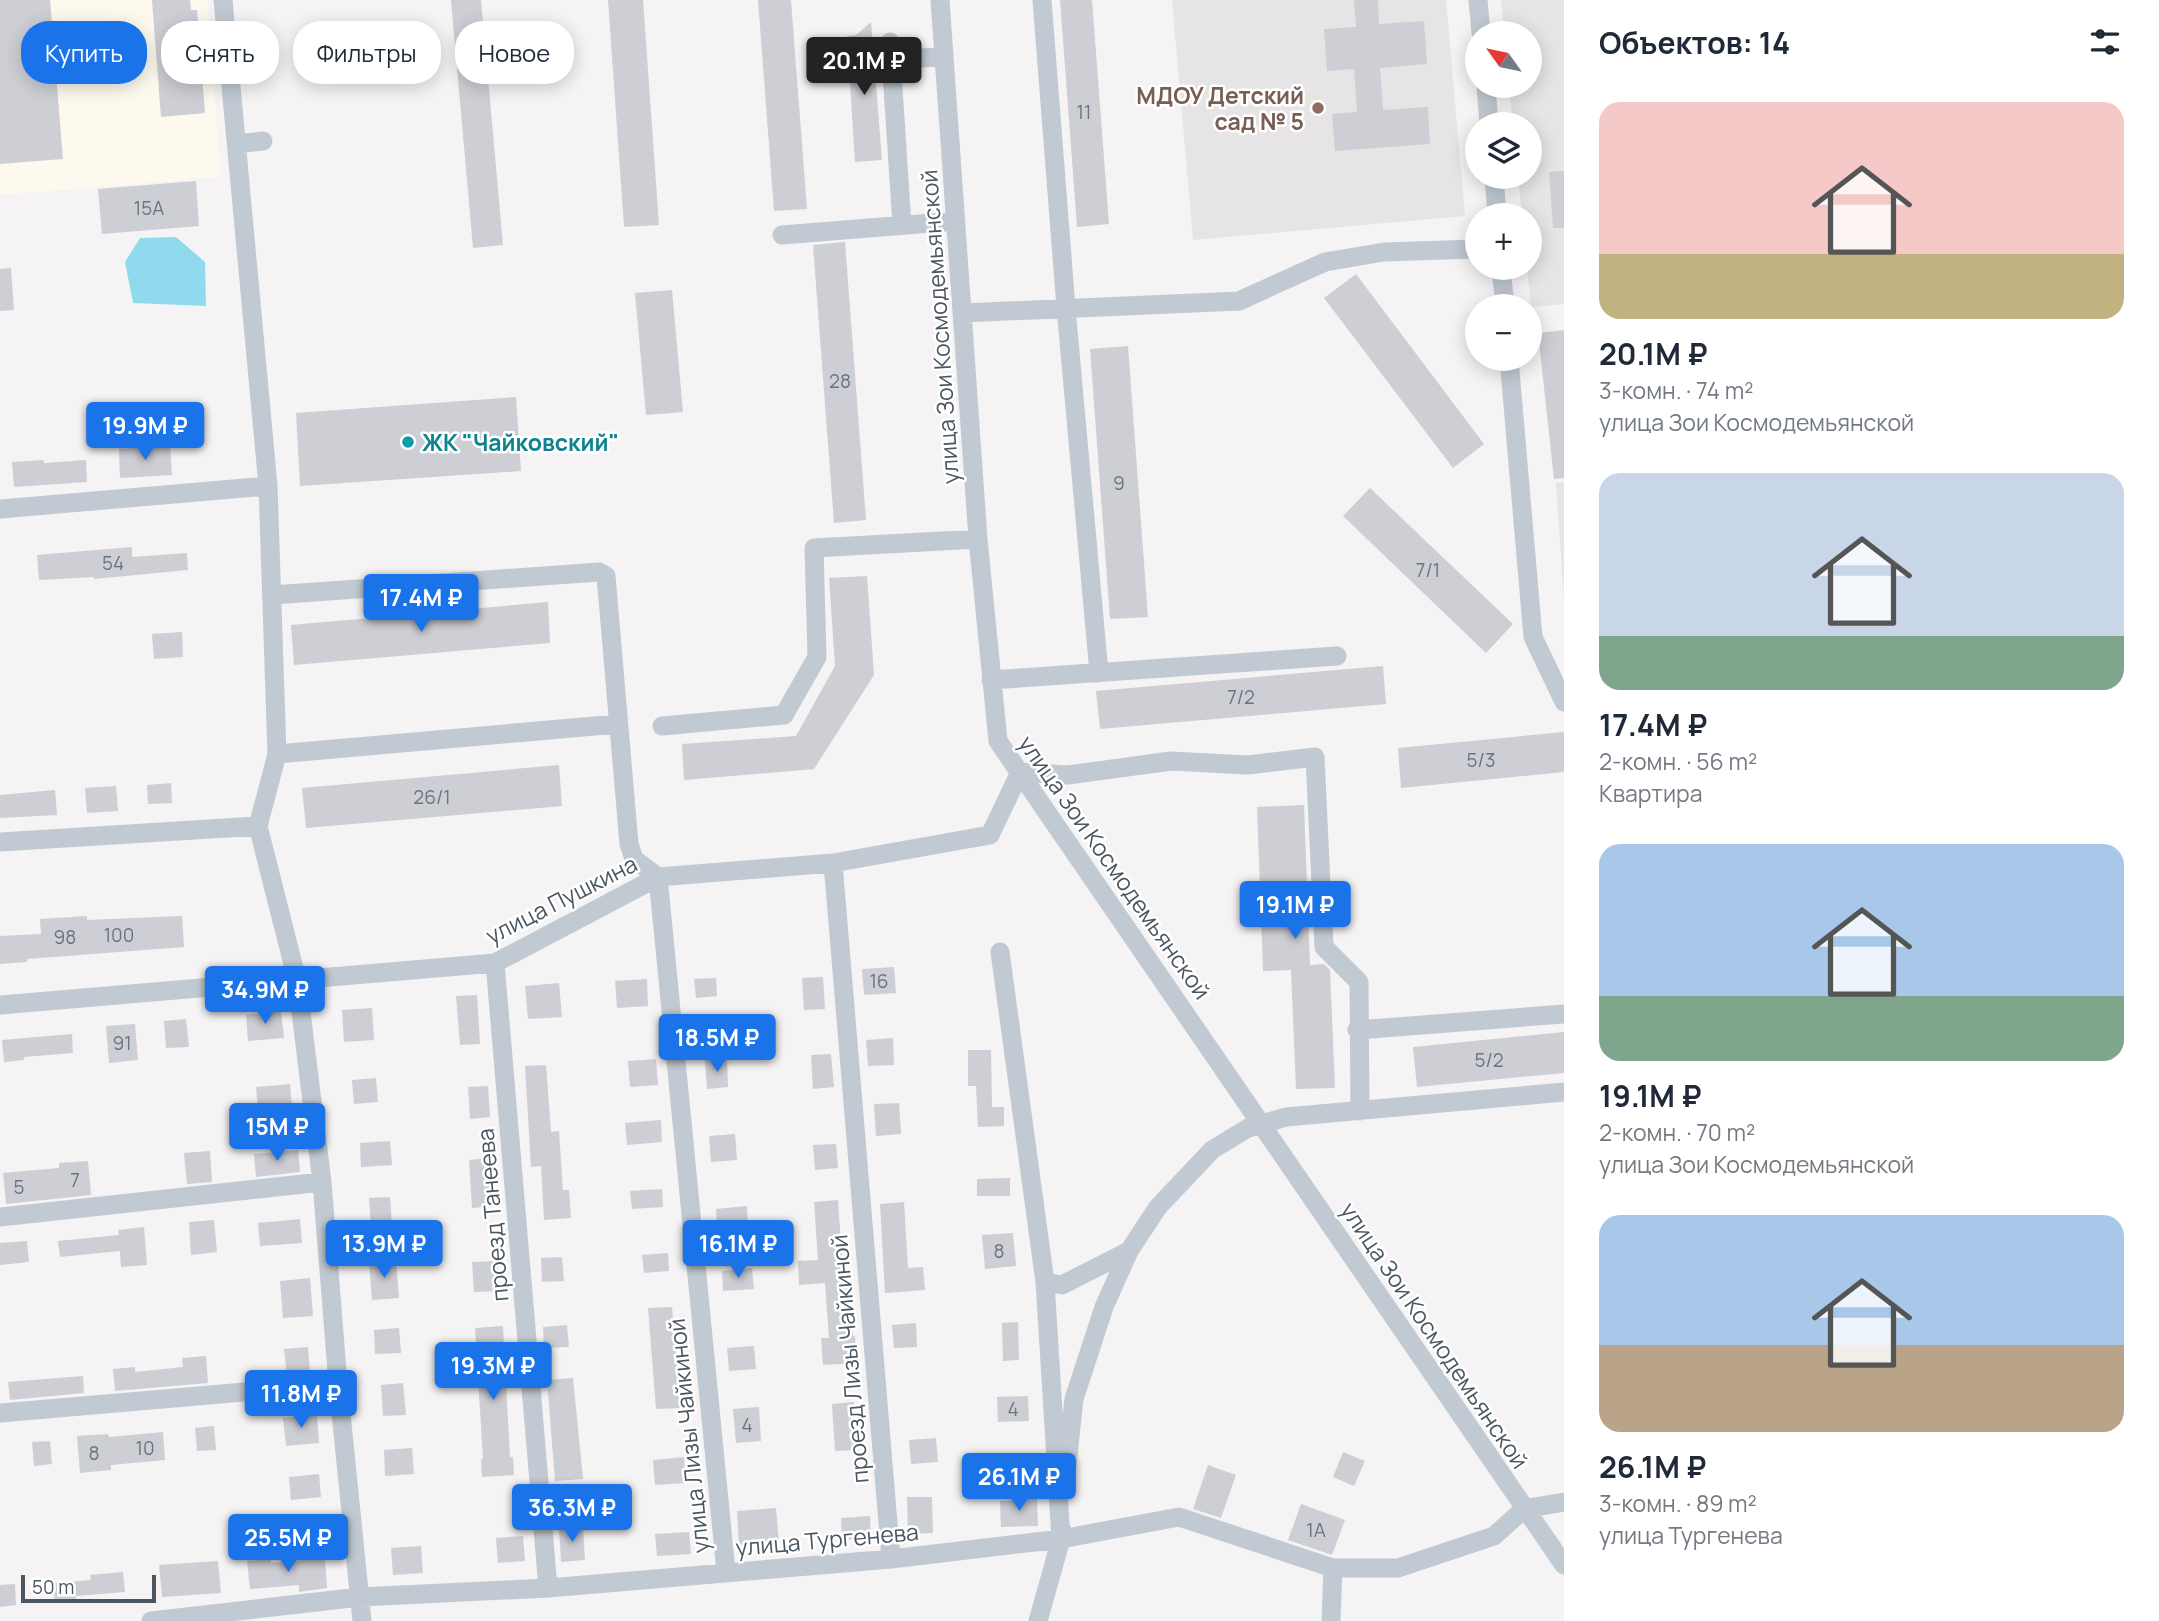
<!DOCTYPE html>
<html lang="ru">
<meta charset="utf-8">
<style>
body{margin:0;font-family:Manrope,sans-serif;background:#f2f2f3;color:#1f2937;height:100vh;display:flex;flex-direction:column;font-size:26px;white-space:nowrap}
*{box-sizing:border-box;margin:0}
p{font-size:23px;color:#747a83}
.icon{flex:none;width:38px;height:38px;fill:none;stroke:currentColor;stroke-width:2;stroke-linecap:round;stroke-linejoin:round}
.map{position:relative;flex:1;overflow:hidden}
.drawer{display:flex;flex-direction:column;background:#fff;width:595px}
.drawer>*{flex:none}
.banner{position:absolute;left:21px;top:21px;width:665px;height:63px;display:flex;gap:14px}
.needle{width:46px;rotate:303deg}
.fabs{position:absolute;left:1465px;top:21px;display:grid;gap:14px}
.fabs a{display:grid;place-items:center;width:77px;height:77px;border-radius:50%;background:#fff;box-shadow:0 4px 18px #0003;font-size:35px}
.scale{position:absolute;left:21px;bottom:18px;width:135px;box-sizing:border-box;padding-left:7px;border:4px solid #4a5661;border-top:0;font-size:19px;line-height:24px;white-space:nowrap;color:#4a5661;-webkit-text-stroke:5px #fff;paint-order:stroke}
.price{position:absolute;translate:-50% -60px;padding:0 16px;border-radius:7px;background:#1a73e8;color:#fff;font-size:23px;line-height:46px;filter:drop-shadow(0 2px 4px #0008)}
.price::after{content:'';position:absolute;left:50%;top:42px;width:21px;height:16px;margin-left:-10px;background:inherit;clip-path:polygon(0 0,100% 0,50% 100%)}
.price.on{background:#222;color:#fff}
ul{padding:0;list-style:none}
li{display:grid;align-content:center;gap:14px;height:371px;padding:0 35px}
li span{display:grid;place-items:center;height:217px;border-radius:21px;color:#555}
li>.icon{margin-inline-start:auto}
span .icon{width:126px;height:126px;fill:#fffc;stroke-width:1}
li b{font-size:30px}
h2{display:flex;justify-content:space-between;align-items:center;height:84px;padding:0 35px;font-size:30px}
.tag{padding:0 24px;border-radius:28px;background:#fff;box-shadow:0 4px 18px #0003;font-size:24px;line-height:63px}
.tag.on{background:#1a73e8;color:#fff}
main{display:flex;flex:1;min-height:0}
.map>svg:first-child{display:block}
.commercial{fill:#fdf9ef}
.education{fill:#e6e4e5}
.water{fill:#90daee}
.building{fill:#cdcfd5}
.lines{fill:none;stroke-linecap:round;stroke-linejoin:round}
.minor{stroke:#c1cad2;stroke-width:19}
.education-dot{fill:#8d6e63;stroke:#fff;stroke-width:2.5}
.culture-dot{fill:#0f9aa8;stroke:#fff;stroke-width:2.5}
.labels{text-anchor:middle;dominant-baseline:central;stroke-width:5;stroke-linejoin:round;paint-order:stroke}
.number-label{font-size:19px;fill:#6b747e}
.education-label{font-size:23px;font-weight:bold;fill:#785e54;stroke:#fff;text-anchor:end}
.street-label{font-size:23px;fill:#4a5661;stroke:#fff}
.culture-label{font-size:23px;font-weight:bold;fill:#0d838f;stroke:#fff;text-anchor:start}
</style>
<main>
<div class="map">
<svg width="1564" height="1621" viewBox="0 0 1564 1621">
<rect width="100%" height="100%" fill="#f5f3f3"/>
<path class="commercial" d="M0,0H207L221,177L0,195Z"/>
<path class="education" d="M1172,0H1446L1465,216L1193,240Z
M1501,0H1564V304L1531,307L1527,268H1530V215H1522L1518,177H1530V124H1513L1509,86H1530V33H1504Z
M1564,482V600L1556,483Z"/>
<path class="water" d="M176,237L205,262L206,306L133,303L125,262L140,238Z"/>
<path class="building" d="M0,0H50L63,159L0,164Z
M152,0H190L191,10H197L205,113L161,117Z
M451,0H481L503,245L473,248Z
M608,0H643L659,225L624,227Z
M758,0H791L807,209L774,211Z
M1060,0H1092L1109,224L1077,227Z
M1354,0H1378L1379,24L1424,21L1427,64L1380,68L1383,110L1428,107L1430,144L1335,151L1332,114L1357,112L1354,69L1327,71L1324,29L1356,27Z
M871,22L882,160L855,162L847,36L856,35Z
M1564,171V228H1553L1549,172Z
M196,181L199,226L102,234L98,189Z
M845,242L866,520L834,523L813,245Z
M11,268L14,310L0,311V269Z
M1356,274L1484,444L1453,468L1324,298Z
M672,290L683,412L646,415L635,293Z
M1564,330V478L1554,479L1538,333Z
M1128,346L1148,617L1110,619L1090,349Z
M516,397L521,471L300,486L296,413Z
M170,445L172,475L120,478L119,449Z
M43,460L44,463L86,460L87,482L14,487L12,462Z
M1370,488L1513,624L1486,653L1343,516Z
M132,547V557L187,553L188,570L94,579V577L39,580L37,555Z
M867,576L874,675L814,769L684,780L682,744L796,736L835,666L829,578Z
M548,602L550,643L294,665L291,625Z
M182,632L183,657L154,659L152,634Z
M1383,666L1386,704L1100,729L1096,691Z
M1564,732V772L1401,788L1398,748Z
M559,765L562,806L306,828L302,788Z
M171,783L172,803L148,804L147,785Z
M116,786L118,811L87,813L85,788Z
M55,790L57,815L0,818V795Z
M1304,805L1310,965L1324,964L1330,970L1335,1088L1296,1089L1291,970L1263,971L1257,807Z
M87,916V920L182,916L184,947L27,959V962L0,964V936L41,934L40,919Z
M894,967L896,993L864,995L862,969Z
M823,977L825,1009L804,1010L802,978Z
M716,978L717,996L696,998L694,979Z
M647,979L648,1006L617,1008L615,981Z
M559,983L562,1017L528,1019L525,986Z
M477,995L480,1044L460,1045L456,996Z
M372,1008L374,1040L344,1042L342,1010Z
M281,1011L284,1038L248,1041L246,1015Z
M186,1019L189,1047L166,1048L164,1021Z
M135,1024L138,1060L109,1063L106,1026Z
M1564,1032V1073L1417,1087L1413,1047Z
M72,1034L73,1053L24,1057V1060L4,1062L2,1040Z
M893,1038L894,1065L868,1066L866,1040Z
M968,1050H991L992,1107H1004V1126L978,1127L976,1086H968Z
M831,1054L834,1087L813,1089L811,1055Z
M656,1059L658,1085L630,1087L628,1061Z
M727,1059L728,1087L707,1089L705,1060Z
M546,1065L551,1132L559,1131L563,1190H569L571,1218L544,1220L541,1166L531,1167L525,1066Z
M376,1078L378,1102L354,1104L352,1080Z
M290,1084L293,1117L259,1120L256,1087Z
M488,1086L490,1117L470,1119L468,1087Z
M899,1103L901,1134L876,1136L874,1104Z
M661,1120L662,1142L627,1145L625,1123Z
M735,1134L737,1160L711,1162L709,1136Z
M390,1141L392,1165L361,1167L360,1143Z
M836,1144L838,1168L815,1170L813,1145Z
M298,1150L300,1172L256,1177L254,1154Z
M210,1151L212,1182L187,1184L184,1153Z
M491,1158L495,1206L472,1208L469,1160Z
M88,1161L91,1195L6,1204L3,1173L59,1168V1163Z
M1010,1178V1196H977V1179Z
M662,1189L663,1207L632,1209L630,1191Z
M390,1197L392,1226L371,1227L369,1198Z
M838,1200L842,1258H846L853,1336H855L857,1363L823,1365L821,1338H829L825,1283L799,1285L798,1261L818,1260L814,1202Z
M904,1202L908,1268L923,1267L925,1290L885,1293L880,1204Z
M747,1206L748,1230L718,1233L716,1209Z
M300,1219L302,1243L260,1246L258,1223Z
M214,1220L217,1252L191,1255L189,1222Z
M144,1227L147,1265L121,1267L120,1251L60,1257L58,1241L119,1235L118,1230Z
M1013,1233L1016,1266L985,1269L982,1235Z
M27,1241L29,1262L0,1265V1243Z
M668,1253L669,1271L644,1273L642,1255Z
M562,1257L564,1281L542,1282L541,1258Z
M396,1261L399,1298L372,1300L369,1262Z
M497,1261L499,1291L474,1292L472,1262Z
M752,1268L754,1289L723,1291L722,1271Z
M310,1278L313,1316L283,1318L280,1281Z
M672,1307L680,1408L656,1409L648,1308Z
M1018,1322L1019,1360L1003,1361L1002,1323Z
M916,1323L917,1347L894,1348L892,1325Z
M567,1325L569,1347L544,1348L543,1327Z
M503,1326L510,1457H513L514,1475L482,1477L481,1459H483L475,1328Z
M399,1328L401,1353L375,1354L374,1330Z
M754,1346L756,1369L729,1371L727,1348Z
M308,1347L310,1374L287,1376L284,1349Z
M206,1356L208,1383L115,1391L113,1369L135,1367V1372L183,1367L182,1358Z
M83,1376L84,1393L10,1400L8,1382Z
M573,1378L583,1479L555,1481L547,1380Z
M403,1383L406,1415L383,1416L381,1385Z
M1028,1396L1029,1421L998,1422L997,1397Z
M854,1402L857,1450L835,1451L832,1404Z
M759,1407L761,1441L736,1443L733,1409Z
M317,1415L319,1443L286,1446L283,1418Z
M214,1426L216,1450L197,1451L195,1428Z
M163,1432L165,1460L111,1465V1470L80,1473L77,1436L108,1434L109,1437Z
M936,1438L938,1462L911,1464L909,1440Z
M50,1441L52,1464L34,1466L32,1442Z
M412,1448L414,1474L385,1476L384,1450Z
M1343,1452L1365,1461L1354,1486L1333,1477Z
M684,1457L686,1483L655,1485L653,1460Z
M1208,1465L1236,1475L1221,1518L1193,1509Z
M319,1474L321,1497L291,1500L289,1477Z
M907,1497H932L933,1533L908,1534Z
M1037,1499L1038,1526L1001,1527L1000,1501Z
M1301,1504L1345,1520L1332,1555L1288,1540Z
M776,1508L779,1542L739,1545L737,1511Z
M870,1516L871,1538L842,1540L841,1518Z
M583,1527L585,1560L561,1562L559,1528Z
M689,1532L691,1554L657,1556L655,1534Z
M523,1536L525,1561L498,1563L496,1538Z
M421,1546L423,1573L393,1575L391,1548Z
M325,1558L327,1588L299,1592V1585L250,1589L247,1561L271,1559V1563Z
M218,1561L221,1593L162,1597L159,1565Z
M123,1572L125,1592L76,1596V1600L55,1602L53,1583L91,1580L90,1575Z
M15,1584L16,1605L0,1607V1585Z"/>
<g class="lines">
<path class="minor" d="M223,0L268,486L277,754L258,826L297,980L322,1182L338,1384L362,1621
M940,0L978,539L998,741L1564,1565
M1042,0L1066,308L1099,673
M1478,0L1481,33
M890,42L902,225
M891,61L944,56
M1486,86L1489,124
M237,144L263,141
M1494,177L1497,215
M782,235L956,221
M1501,268L1505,306
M962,313L1239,301L1325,262L1384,252L1477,249
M1509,359L1533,637L1564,702
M0,509L268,486
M272,595L599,572L606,576L629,844L634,859L658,877L726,1572
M991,680L1337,656
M662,726L784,715L817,657L814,548L978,539
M277,754L617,724
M0,842L258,826
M833,863L891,1559
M1000,952L1045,1282L1061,1539
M495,963L548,1588
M0,1005L495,963L658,877L833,863L990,835L1020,772L1068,775L1171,761L1248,765L1315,757L1324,947L1359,982L1360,1111
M1357,1030L1564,1014
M0,1217L322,1182
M1045,1282L1062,1285L1129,1251L1158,1207L1212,1150L1248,1128L1286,1117L1564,1092
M0,1413L338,1384
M1066,1474L1074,1399L1104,1307L1129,1251
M151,1621L360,1597L548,1588L891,1559L1061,1539L1179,1517L1333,1568H1398L1494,1536L1524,1509L1564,1502
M1038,1621L1061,1539V1528
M1331,1621L1333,1568"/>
</g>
<circle class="education-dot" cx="1318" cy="108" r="7"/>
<circle class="culture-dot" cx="408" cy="442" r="7"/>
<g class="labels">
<g class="number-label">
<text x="1084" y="112">11</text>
<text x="149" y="208">15А</text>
<text x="840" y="381">28</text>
<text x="1119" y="483">9</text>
<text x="113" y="563">54</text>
<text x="1428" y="570">7/1</text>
<text x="1241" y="697">7/2</text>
<text x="1481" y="760">5/3</text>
<text x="432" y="797">26/1</text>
<text x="119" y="935">100</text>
<text x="65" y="937">98</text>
<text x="879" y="981">16</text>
<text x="122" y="1043">91</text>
<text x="1489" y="1060">5/2</text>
<text x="75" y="1180">7</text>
<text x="19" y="1187">5</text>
<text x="999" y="1251">8</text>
<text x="1013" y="1409">4</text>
<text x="747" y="1425">4</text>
<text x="145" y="1448">10</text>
<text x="94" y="1453">8</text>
<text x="1316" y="1530">1А</text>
</g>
<g class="education-label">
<text x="1304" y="95">МДОУ Детский<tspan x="1304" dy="26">сад № 5</tspan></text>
</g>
<g class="street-label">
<text transform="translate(939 327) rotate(-94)">улица Зои Космодемьянской</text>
<text transform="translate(1115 867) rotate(55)">улица Зои Космодемьянской</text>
<text transform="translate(561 899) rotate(-27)">улица Пушкина</text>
<text transform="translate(492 1215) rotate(-95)">проезд Танеева</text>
<text transform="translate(1435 1335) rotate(56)">улица Зои Космодемьянской</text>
<text transform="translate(849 1359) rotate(-95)">проезд Лизы Чайкиной</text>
<text transform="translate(688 1436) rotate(-96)">улица Лизы Чайкиной</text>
<text transform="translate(827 1539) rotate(-5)">улица Тургенева</text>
</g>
<g class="culture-label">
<text x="422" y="442">ЖК "Чайковский"</text>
</g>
</g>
</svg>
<div class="fabs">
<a><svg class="needle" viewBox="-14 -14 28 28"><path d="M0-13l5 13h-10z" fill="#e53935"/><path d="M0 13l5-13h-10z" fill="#747a83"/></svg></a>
<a><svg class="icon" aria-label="layers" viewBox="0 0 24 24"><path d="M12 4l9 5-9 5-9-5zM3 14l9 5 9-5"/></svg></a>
<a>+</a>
<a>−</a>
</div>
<div class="scale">50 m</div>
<b class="price on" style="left:864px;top:97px">20.1M ₽</b>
<b class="price" style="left:145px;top:462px">19.9M ₽</b>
<b class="price" style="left:421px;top:634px">17.4M ₽</b>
<b class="price" style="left:1295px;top:941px">19.1M ₽</b>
<b class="price" style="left:265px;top:1026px">34.9M ₽</b>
<b class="price" style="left:717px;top:1074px">18.5M ₽</b>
<b class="price" style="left:277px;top:1163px">15M ₽</b>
<b class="price" style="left:384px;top:1280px">13.9M ₽</b>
<b class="price" style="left:738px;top:1280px">16.1M ₽</b>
<b class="price" style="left:493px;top:1402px">19.3M ₽</b>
<b class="price" style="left:301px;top:1430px">11.8M ₽</b>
<b class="price" style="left:1019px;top:1513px">26.1M ₽</b>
<b class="price" style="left:572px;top:1544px">36.3M ₽</b>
<b class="price" style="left:288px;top:1574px">25.5M ₽</b>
<div class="banner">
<a class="tag on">Купить</a>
<a class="tag">Снять</a>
<a class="tag">Фильтры</a>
<a class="tag">Новое</a>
</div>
</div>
<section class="drawer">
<h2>Объектов: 14<svg class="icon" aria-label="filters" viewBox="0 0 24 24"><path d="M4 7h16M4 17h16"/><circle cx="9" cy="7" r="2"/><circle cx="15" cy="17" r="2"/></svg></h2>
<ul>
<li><span style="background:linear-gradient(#f6c9c9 70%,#c2b280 0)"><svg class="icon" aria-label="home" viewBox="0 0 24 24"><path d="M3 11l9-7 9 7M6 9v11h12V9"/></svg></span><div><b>20.1M ₽</b><p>3-комн. · 74 m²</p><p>улица Зои Космодемьянской</p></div></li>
<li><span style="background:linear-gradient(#c9d6e8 75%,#7fa58c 0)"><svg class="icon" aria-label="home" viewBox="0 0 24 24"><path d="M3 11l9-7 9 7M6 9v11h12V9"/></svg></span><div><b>17.4M ₽</b><p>2-комн. · 56 m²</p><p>Квартира</p></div></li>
<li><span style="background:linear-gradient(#a9c7e8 70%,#7fa58c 0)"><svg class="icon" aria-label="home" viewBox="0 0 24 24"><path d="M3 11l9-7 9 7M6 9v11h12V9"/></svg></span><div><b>19.1M ₽</b><p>2-комн. · 70 m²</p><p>улица Зои Космодемьянской</p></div></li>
<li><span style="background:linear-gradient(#a9c7e8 60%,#b9a48a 0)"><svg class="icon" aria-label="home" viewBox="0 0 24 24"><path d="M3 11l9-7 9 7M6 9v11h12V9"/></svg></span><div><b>26.1M ₽</b><p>3-комн. · 89 m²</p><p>улица Тургенева</p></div></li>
</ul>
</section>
</main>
